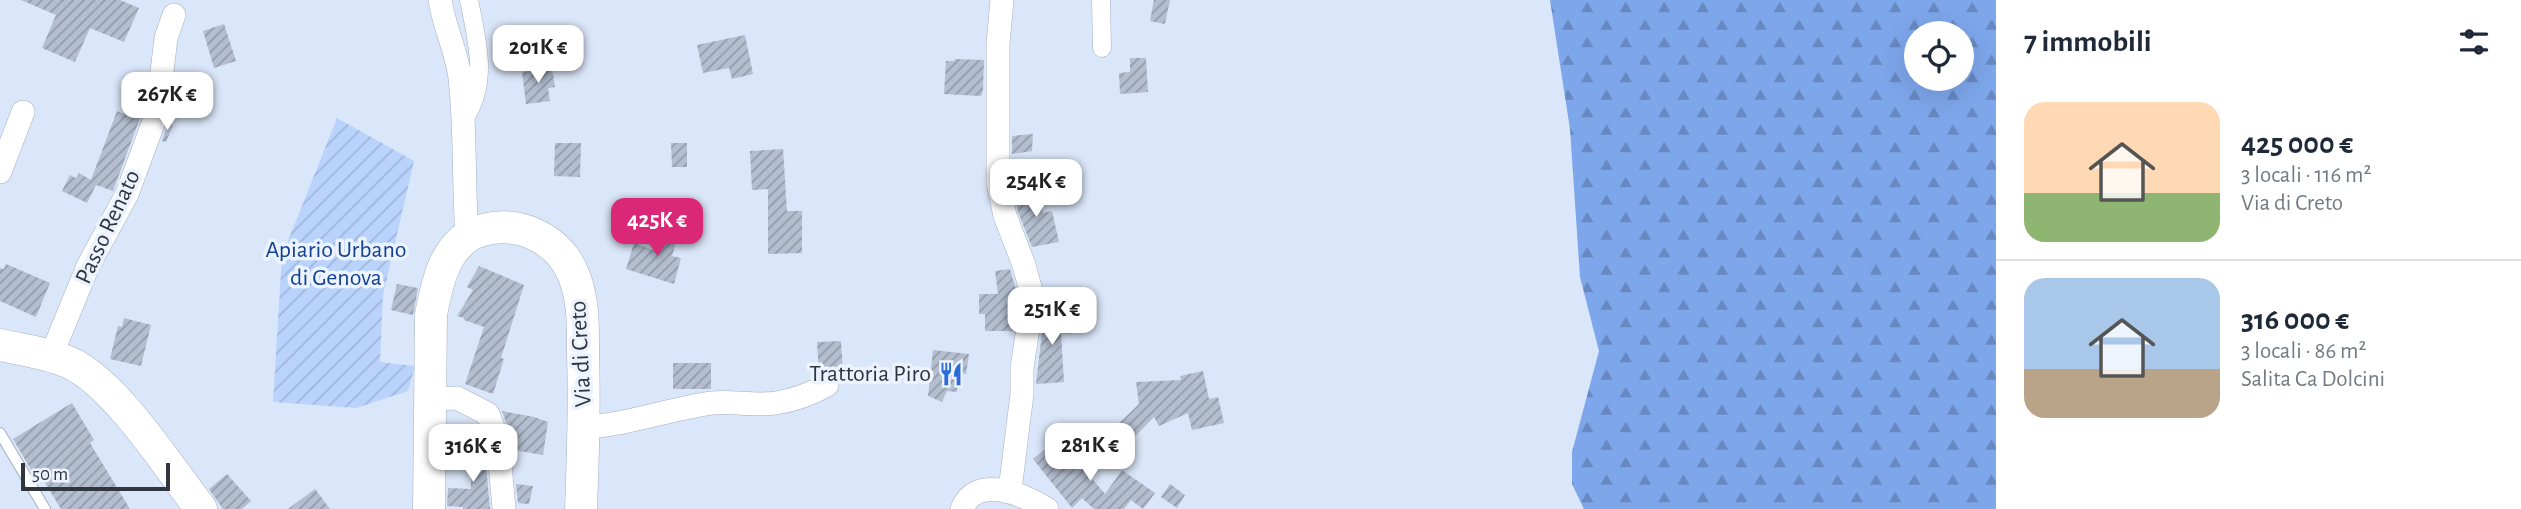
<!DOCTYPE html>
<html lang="it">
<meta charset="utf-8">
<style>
body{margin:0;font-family:"Alegreya Sans",sans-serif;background:#f2f2f3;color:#1f2937;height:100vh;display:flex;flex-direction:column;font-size:26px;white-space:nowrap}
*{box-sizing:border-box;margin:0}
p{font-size:23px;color:#747a83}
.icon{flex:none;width:38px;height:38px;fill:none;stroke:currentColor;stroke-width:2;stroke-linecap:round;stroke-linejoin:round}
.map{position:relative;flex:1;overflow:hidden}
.side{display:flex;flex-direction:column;background:#fff;width:525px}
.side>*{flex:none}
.buttons{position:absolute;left:1904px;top:21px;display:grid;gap:14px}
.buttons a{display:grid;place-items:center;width:70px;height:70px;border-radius:50%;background:#fff;box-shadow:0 7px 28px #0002;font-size:35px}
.scale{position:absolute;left:21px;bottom:18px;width:149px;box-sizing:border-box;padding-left:7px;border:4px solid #31353d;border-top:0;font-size:19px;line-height:24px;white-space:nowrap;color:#31353d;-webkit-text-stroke:5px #ecf3fe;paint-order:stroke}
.price{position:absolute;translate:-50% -60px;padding:0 16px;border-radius:14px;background:#fff;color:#222;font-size:23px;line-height:46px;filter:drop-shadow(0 2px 4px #0008)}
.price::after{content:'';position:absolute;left:50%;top:42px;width:21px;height:16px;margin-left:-10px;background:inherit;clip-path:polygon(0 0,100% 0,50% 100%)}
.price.current{background:#db2777;color:#fff}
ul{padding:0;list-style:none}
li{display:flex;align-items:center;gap:21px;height:175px;padding:0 28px}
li+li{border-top:2px solid #e0e1e3}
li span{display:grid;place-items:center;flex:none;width:196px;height:140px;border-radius:21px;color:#555}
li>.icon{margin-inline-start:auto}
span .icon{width:84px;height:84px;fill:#fffc;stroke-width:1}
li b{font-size:30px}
h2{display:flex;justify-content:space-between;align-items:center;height:84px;padding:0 28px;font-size:30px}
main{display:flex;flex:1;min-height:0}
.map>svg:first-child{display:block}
.forest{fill:url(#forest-firs);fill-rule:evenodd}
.garden{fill:url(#garden-furrows)}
.building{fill:url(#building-hatch)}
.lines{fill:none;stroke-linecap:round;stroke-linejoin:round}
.service-casing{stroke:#a4afc1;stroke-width:12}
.pedestrian-casing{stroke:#a4afc1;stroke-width:19}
.minor-casing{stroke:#a4afc1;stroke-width:24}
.secondary-casing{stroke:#a4afc1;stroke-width:33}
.service{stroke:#fff;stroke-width:10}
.pedestrian{stroke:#fff;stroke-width:18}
.minor{stroke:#fff;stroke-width:23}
.secondary{stroke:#fff;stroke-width:32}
.labels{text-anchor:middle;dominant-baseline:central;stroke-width:7;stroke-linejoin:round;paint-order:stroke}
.street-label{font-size:24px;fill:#31353d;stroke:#ecf3fe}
.park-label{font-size:24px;fill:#134291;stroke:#ecf3fe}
.poi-label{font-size:24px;fill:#31353d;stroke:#ecf3fe;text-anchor:end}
</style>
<main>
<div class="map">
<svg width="1996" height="509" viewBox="0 0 1996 509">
<defs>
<pattern id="forest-firs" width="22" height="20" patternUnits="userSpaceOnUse" patternTransform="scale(1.75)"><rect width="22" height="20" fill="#7da6eb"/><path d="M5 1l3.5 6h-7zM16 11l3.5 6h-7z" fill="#6788c0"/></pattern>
<pattern id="garden-furrows" width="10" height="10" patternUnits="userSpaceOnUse" patternTransform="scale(1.75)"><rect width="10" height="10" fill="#b9d3fd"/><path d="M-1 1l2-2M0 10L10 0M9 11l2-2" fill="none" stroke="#a0b6da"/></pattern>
<pattern id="building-hatch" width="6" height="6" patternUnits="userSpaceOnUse" patternTransform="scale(1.75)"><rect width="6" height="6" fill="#b3bed0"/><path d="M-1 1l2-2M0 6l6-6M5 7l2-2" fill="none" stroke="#929baa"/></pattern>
</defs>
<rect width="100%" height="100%" fill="#dae6f9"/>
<path class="forest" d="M1550,0H1996V509H1584L1572,484V452L1599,351L1580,277L1570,129ZM1962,33V79H1916V33Z"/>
<path class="garden" d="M337,118L414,161L383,295L380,362L415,366L408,391L356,408L273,402L282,256Z"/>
<path class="building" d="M21,0H120L139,8L124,42L90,28L75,62L42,48L56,15Z
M1154,0H1170L1165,24L1150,21Z
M224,24L236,61L214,68L203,31Z
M745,35L753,74L732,79L729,68L703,73L697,45Z
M1130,58H1146L1148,92L1120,94L1119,73L1130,72Z
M955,59L984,60L983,90L981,96L944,94L946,61H954Z
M552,68L555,87L548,88L550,101L526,104L522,72Z
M130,93L145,98L143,110L113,191L96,185L87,203L62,191L70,175L76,178L79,173L91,180L117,111L124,114Z
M168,123L173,125L166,142L162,141Z
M1033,134L1032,151L1012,154V136Z
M555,143H581L580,177L554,176Z
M671,143H687V167H672Z
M783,149L787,211H802V253L768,254V189L752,190L750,151Z
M1038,189L1043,213L1052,211L1059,242L1032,247L1018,212L1015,194Z
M660,226L679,232L672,256L681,258L674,284L626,269L634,243L653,250Z
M6,264L50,283L36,317L0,301V268L4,269Z
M479,266L524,285L501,358L504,359L493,394L465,384L484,327L464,320V318L457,316L473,290L467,287Z
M1010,269L1017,293L1013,331H985V314H979V294H998L995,271Z
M397,284L418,288L413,315L391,310Z
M1045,307L1063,309L1062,317L1070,318L1071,334L1061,333L1064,382L1036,384Z
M124,318L151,325L141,366L110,359L118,326L122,327Z
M841,341L843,373L835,374L827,371L819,374L817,342Z
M933,350L969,354L966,374L959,373L957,392L947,391L942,402L928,396Z
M673,363H711V389H673Z
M1203,371L1209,399L1218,397L1224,423L1192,430L1188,413L1159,426L1154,417L1120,452L1105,437L1139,404L1136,382L1181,380L1180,376Z
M72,403L94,440L90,443L130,509H61L42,478L37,480L13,439Z
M502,411L534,417L548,422L543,455L513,450L511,436Z
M1054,442L1067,461L1073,456L1105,494L1122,470L1155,493L1143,509L1131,500L1124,509H1094L1082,498L1072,508L1033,459Z
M469,444H484L490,509H463V507L447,506L448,488L471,489Z
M227,474L251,501L242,509H223L209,489Z
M516,484L533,486L529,504L518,503Z
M1170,484L1185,495L1177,508L1161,497Z
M315,489L330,509H288Z"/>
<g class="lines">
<g class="service-casing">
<path id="service" d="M0,433L45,509"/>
</g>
<g class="pedestrian-casing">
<path id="pedestrian" d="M1101,0L1102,48
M464,119C489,83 477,40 469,0"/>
</g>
<g class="minor-casing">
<path id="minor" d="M440,0C444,27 457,52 460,78C466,131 463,183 467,235
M1002,0L998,44V182L1005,216L1024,265L1031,291V308L1022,368V394L1011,482L1005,491
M0,172L23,112
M51,356L88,266L127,194L157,113L166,38L174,15
M429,399L457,398L488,414L498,441L504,509
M584,427C628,425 668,409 712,403C733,401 756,406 776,403C795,400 811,394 827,385
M962,509C976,473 1024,495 1047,509"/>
</g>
<g class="secondary-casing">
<path id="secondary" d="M0,345C23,350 47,353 68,362C115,382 169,468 201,509
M429,509L431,315C437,282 446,239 483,230C521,220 560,240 574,276C584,301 583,328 583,355C585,406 583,457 581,509"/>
</g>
<use href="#service" class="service"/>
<use href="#pedestrian" class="pedestrian"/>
<use href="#minor" class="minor"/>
<use href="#secondary" class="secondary"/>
</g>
<defs>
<g id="restaurant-bare" transform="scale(1.89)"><path d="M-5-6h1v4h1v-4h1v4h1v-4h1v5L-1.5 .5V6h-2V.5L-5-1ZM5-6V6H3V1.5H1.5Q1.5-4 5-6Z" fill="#2b6bd8" stroke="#ecf3fe" stroke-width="2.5" paint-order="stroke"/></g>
</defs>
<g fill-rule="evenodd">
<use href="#restaurant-bare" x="951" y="374"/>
</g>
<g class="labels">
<g class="street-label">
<text transform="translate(108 227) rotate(-65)">Passo Renato</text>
<text transform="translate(581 354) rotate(-93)">Via di Creto</text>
</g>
<g class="park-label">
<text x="336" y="250">Apiario Urbano<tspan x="336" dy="28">di Genova</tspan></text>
</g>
<g class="poi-label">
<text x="931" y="374">Trattoria Piro</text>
</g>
</g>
</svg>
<div class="buttons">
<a><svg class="icon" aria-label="locate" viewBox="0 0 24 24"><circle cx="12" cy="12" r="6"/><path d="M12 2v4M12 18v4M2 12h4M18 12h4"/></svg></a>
</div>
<div class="scale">50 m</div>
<b class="price" style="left:538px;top:85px">201K €</b>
<b class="price" style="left:167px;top:132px">267K €</b>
<b class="price" style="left:1036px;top:219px">254K €</b>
<b class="price current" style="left:657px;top:258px">425K €</b>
<b class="price" style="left:1052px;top:347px">251K €</b>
<b class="price" style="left:1090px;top:483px">281K €</b>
<b class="price" style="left:473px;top:484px">316K €</b>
</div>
<section class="side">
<h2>7 immobili<svg class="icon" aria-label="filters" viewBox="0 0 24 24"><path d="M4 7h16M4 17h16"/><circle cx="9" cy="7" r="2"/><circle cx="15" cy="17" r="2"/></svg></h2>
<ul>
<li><span style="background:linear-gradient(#ffd9b3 65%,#8fb573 0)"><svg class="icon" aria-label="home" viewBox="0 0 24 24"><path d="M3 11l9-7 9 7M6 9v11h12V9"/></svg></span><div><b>425 000 €</b><p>3 locali · 116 m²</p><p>Via di Creto</p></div></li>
<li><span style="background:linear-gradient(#a9c7e8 65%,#b9a48a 0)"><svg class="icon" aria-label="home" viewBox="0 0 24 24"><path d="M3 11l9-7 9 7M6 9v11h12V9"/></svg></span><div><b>316 000 €</b><p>3 locali · 86 m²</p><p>Salita Ca Dolcini</p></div></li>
</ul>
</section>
</main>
